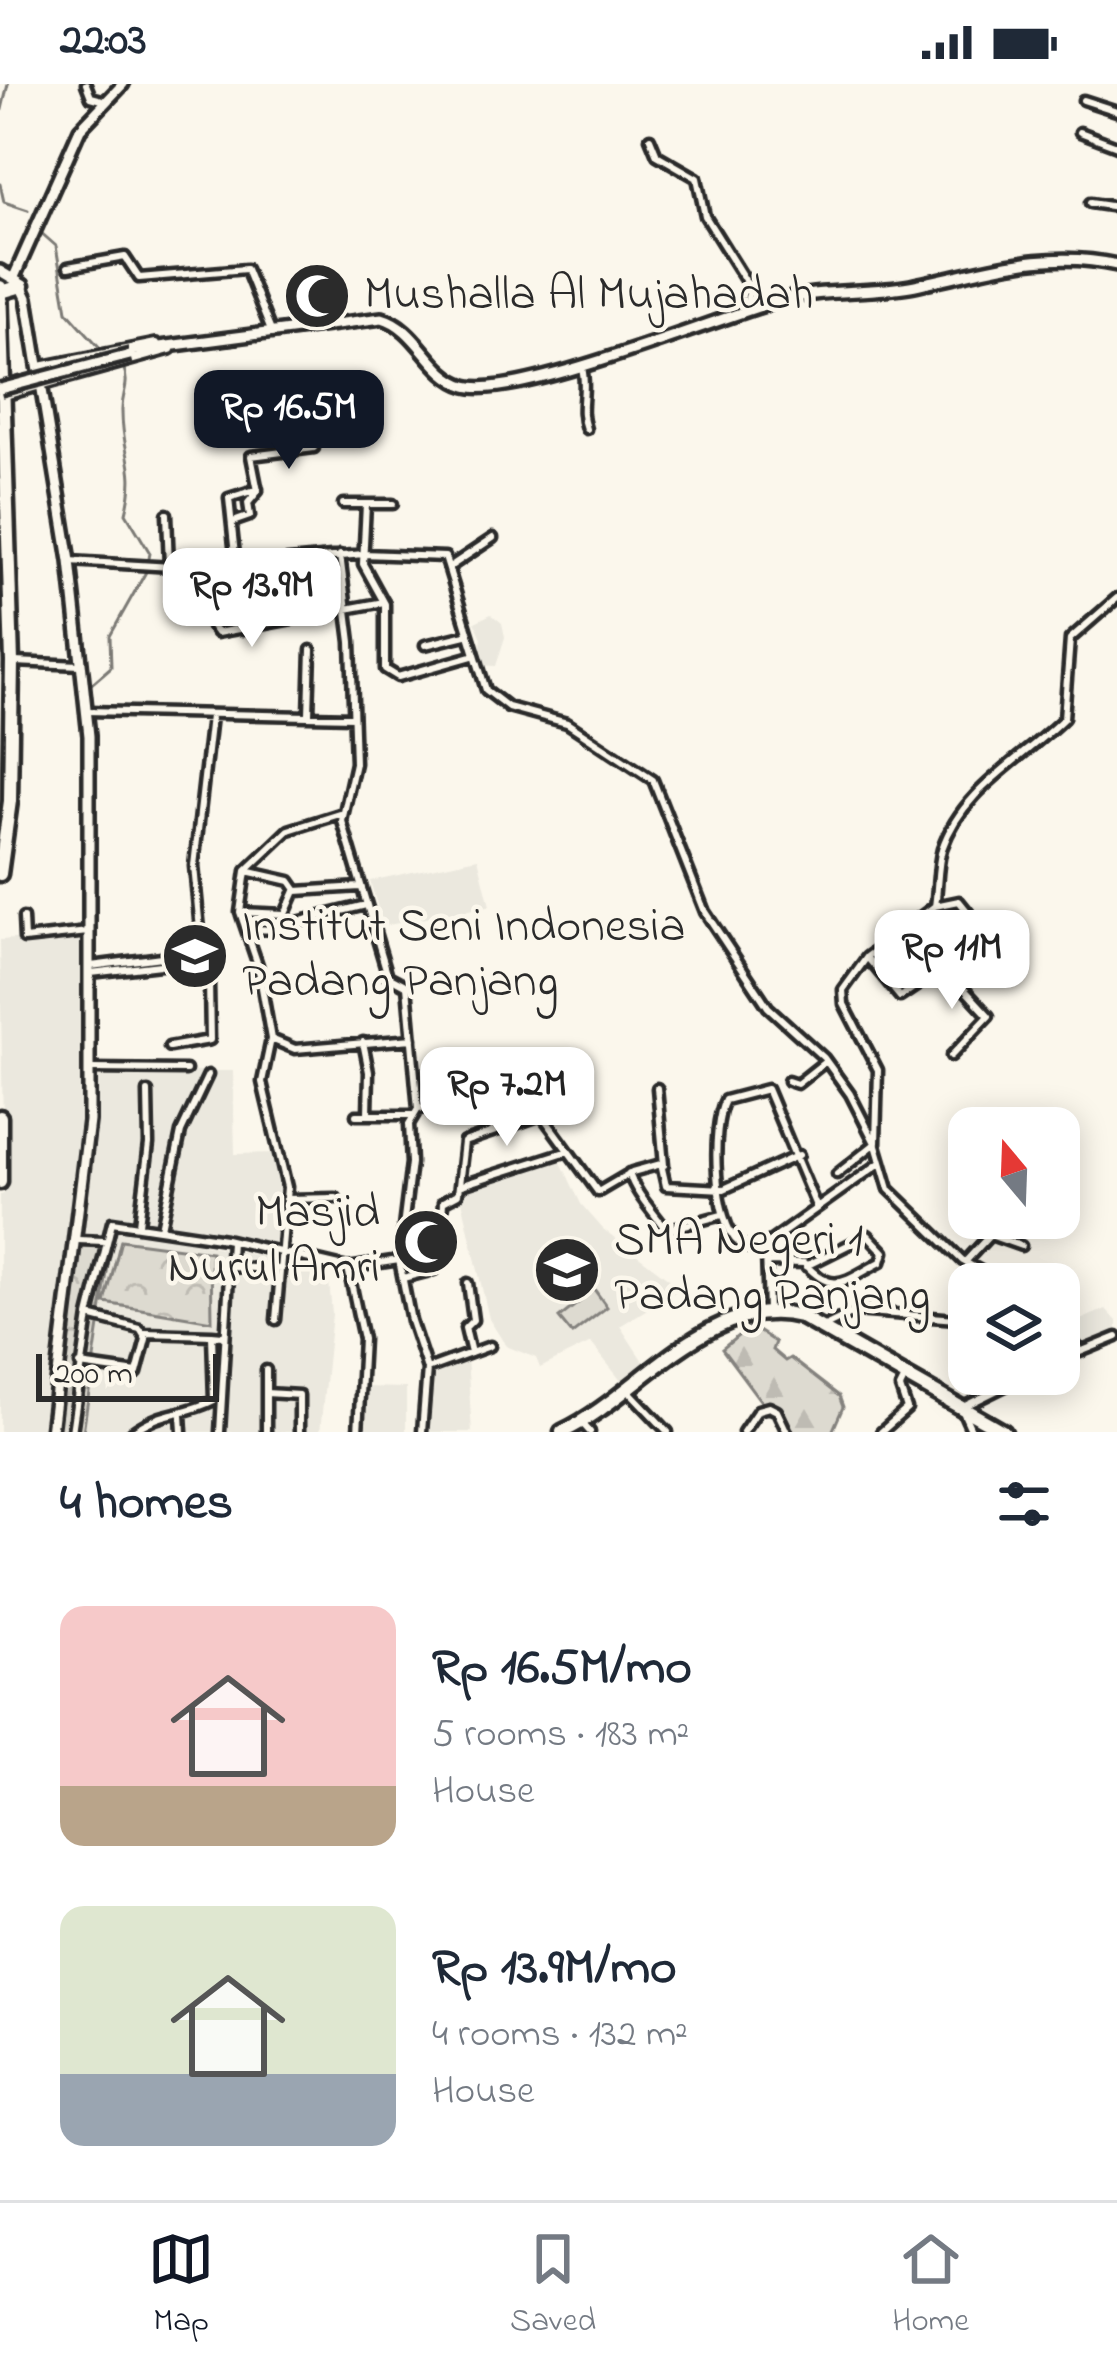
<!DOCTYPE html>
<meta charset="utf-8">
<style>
body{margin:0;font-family:"Indie Flower",sans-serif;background:#f6f6f7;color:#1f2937;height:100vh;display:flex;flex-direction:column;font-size:45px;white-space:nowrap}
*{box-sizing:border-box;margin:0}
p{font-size:39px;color:#747a83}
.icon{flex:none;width:66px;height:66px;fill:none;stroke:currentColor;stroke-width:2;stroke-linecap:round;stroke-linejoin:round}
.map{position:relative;height:1348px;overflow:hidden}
.drawer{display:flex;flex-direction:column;background:#fff;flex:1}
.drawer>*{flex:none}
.needle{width:78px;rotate:341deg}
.controls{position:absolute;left:948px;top:1023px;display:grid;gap:24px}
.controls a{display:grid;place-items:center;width:132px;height:132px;border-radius:24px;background:#fff;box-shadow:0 6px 30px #0003;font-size:60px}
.scale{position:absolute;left:36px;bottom:30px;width:183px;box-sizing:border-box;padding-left:12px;border:6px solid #2b2b2b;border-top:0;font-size:33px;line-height:42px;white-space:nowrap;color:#2b2b2b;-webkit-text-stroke:9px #fbf7ec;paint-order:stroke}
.price{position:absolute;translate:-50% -102px;padding:0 27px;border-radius:24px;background:#fff;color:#222;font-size:39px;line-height:78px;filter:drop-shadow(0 3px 6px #0008)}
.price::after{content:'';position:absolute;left:50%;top:72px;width:36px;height:27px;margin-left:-18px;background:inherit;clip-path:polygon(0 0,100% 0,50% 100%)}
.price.current{background:#111827;color:#fff}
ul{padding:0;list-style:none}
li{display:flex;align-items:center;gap:36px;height:300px;padding:0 60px}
li span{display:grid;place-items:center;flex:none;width:336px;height:240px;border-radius:24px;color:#555}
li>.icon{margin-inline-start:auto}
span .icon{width:144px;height:144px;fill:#fffc;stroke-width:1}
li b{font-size:51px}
h2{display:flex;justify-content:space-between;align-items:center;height:144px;padding:0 60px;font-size:51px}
.status{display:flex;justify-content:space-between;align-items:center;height:84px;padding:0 60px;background:#fff;direction:ltr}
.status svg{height:33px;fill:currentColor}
.dock{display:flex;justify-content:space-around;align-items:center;height:168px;border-top:3px solid #e0e1e3;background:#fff;font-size:33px;color:#747a83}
.dock a{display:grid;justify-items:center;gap:6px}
.dock .current{color:#111827}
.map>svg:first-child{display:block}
.built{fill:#ebe8de}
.forest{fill:url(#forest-firs);stroke:#84827e;stroke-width:3}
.park{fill:url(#park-crowns);stroke:#84827e;stroke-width:3}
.pitch{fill:#dddad0;stroke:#84827e;stroke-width:3}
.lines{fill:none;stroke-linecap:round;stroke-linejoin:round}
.stream{stroke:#7b7a75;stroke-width:3}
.minor-casing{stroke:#2b2b2b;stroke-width:15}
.tertiary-casing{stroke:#2b2b2b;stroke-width:16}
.secondary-casing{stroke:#2b2b2b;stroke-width:18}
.trunk-casing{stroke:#2b2b2b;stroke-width:21}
.minor{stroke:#fbf7ec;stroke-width:6}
.tertiary{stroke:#fbf7ec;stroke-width:8}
.secondary{stroke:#fbf7ec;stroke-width:9}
.trunk{stroke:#fbf7ec;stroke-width:12}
.secondary-bridge-casing{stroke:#2b2b2b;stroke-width:18;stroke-linecap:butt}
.secondary-bridge{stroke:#fbf7ec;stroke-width:9}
.labels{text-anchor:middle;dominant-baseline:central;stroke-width:9;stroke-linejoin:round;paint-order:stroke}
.poi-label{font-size:48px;fill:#2b2b2b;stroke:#fbf7ec;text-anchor:start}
</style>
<div class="status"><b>22:03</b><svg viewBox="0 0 49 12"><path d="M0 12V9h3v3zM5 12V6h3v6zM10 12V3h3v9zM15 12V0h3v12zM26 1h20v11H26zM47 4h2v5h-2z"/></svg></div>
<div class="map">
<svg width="1117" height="1348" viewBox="0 0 1117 1348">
<defs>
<pattern id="forest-firs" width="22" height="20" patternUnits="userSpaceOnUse" patternTransform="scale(3)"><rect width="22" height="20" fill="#dddad0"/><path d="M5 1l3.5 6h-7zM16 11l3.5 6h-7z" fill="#bebbb3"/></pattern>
<pattern id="park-crowns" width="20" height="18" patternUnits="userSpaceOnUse" patternTransform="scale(3)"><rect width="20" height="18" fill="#dddad0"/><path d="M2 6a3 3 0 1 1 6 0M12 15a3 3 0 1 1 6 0" fill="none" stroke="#bebbb3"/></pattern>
</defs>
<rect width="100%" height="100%" fill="#fbf7ec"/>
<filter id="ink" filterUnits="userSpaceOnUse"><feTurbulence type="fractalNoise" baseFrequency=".00833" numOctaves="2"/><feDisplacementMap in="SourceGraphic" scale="24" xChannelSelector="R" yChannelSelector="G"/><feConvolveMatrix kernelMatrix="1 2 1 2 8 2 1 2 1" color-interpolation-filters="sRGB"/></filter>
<g filter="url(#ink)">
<path class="built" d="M491,530L502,539L505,553L496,582L478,581L482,554L475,538Z
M478,774L490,822L383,842L370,797Z
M88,850L89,987H233L235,1070L277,1069L283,1104L279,1168L140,1141L139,1147L328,1186L332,1230L320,1348H0V1111L4,1110L0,856Z
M558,1072L581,1120L603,1145L681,1204L620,1242L646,1282L622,1298L591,1259L540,1284L536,1274L506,1262L489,1235L459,1103Z
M1106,1225L1117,1237V1250L1102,1257L1087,1261L1064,1243Z
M467,1274L472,1348H425L431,1289Z
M363,1303L406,1304V1348H361Z"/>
<path class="forest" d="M750,1242L775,1258L772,1266L785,1277L790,1274L839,1312L843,1323L832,1348H785L783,1335L765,1323L722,1265Z"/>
<path class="park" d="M112,1155L83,1348H54L81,1159Z
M121,1156L211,1168L212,1237L105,1219Z"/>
<path class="pitch" d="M578,1183L607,1223L572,1250L559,1234L582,1216L565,1192Z"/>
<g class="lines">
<path class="stream" d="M0,34L8,0
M0,100L4,118L28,126
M39,147L56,162L67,227L102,266
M89,602L111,583L110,552L147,486L150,469L126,429C139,380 122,373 122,328C121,309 131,302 123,282"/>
<g class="minor-casing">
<path id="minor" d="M86,0L91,13L106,17
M1083,16L1117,27
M1080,48L1117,62
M650,54L657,71L697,94L705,132L750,204L745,226
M1090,119L1117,123
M68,183L125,173L139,194L246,185L271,247
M582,284C588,306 578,323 586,345
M343,420H393
M366,420L363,480L385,520V585L398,593L472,572
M167,430L169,482
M233,438L250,432L248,419L258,407L251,372L314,364L315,321
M70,477L206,485L363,470L445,473L486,606L508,623L567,639L653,696L705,828L768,923L824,974L850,1010L876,1061L889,1105L963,1177L1004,1200
M236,481L229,414L258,405
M451,482L493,454
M182,483L177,519L212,522L211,541L217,549L384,518
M240,529L243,546
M425,561L466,551
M15,578L80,581
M87,627L353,633
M309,630L311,566
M343,729L289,746L246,787L240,828L258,881L271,955L295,965L412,955
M246,787L290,797L297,807L360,803
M240,828L285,830L289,840L283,846L246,845
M285,830L295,807
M23,834L24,855L88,848
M289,840L366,821
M867,873L900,913L984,856V848L959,817L935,822
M91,882L185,870
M943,882L989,932L951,972
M91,889L186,878
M271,955L262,998L287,1103L276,1236
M363,958L369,988L368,1030
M169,963L210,956L209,898L191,892L185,870L188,853L200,846L194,782L211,632
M90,985L186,986
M788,997L797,1000L826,977
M657,1004L664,1081
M478,1007L494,1046
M418,1025L438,1023L551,973
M356,1031H412
M629,1089C636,1111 653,1127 666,1146L722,1131
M837,1090L876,1059L878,986L844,920L843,906L867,873L935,822C938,804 937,783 942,765C962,705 1023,675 1064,634L1070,555L1117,514
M459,1102L568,1067
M286,1115L336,1114
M139,1140L149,1060L148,1008
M161,1144L181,1048L208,991
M402,1151L442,1137L443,1118L458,1110L464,1058L542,1031L598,1108L632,1088L661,1080L666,1102L724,1105L799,1071
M78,1156L104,1157
M761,1164L880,1079
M399,1176L411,1237L427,1285L422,1348
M767,1178L804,1179C835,1213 845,1196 881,1178L884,1168L868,1151L806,1182
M965,1178L990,1151L1021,1162
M227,1183L281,1185
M348,1184L363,1255L358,1348
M403,1194L434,1186
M468,1199L473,1236L465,1244L471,1269
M768,1226L766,1169C758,1164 747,1165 739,1159C713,1138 711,1043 725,1016L767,1005L816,1122
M1059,1241L1080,1266L1059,1278
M825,1242L856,1227L969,1236
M145,1249L212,1251
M1080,1268L1117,1253
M80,1281L137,1289L146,1255L140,1245L89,1232
M427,1285L490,1262
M629,1307L668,1348
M266,1309L299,1311V1348
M181,1330L182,1348
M581,1338L590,1348
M72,1348L89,1232L112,1138L225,1155L348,1184L399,1176L411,1079L409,1040L418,1025L407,902L388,892L342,737L355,679L351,558L340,471
M132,1348C164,1325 181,1333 214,1316L212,1251L223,1252
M220,1348L231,1157
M266,1348V1286
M743,1348L758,1326L769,1323L777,1327L787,1348
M881,1348L907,1325L900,1304L905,1294
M972,1348L964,1330L967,1321L1030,1290"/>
</g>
<g class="tertiary-casing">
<path id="tertiary" d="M40,283L156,260
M1,312L170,265"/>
</g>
<g class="secondary-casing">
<path id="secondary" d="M0,187L20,199L27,214L70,477L89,652V1037L51,1348
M14,193L80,45L123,0
M129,267L382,234C418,244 430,291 466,302C515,316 715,235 774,218C818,204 865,210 910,202C982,188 1044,164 1117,181"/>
</g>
<g class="trunk-casing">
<path id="trunk" d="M0,203L12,578L10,717L0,790
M1,208L22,202
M0,1033V1098
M562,1348C638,1313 708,1209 800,1232L1004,1348"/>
</g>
<use href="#minor" class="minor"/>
<use href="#tertiary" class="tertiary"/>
<use href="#secondary" class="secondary"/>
<use href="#trunk" class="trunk"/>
<g class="secondary-bridge-casing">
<path id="secondary-bridge" d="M0,305L130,271"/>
</g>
<use href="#secondary-bridge" class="secondary-bridge"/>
</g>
</g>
<defs>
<g id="mosque-disc" transform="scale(3.45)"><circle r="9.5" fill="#2b2b2b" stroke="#fbf7ec"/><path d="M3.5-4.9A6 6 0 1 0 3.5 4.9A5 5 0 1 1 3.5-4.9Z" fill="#fff"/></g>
<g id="university-disc" transform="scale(3.45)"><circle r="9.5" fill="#2b2b2b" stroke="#fbf7ec"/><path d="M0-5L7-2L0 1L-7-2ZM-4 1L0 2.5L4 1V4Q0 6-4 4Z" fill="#fff"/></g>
<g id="school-disc" transform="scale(3.45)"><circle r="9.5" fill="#2b2b2b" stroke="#fbf7ec"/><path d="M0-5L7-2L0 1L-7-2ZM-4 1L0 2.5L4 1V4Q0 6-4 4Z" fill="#fff"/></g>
</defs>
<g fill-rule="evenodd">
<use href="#mosque-disc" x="317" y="212"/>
<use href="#university-disc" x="195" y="872"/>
<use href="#mosque-disc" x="426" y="1158"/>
<use href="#school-disc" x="567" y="1186"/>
</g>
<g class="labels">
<g class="poi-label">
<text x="364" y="212">Mushalla Al Mujahadah</text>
<text x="242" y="844">Institut Seni Indonesia<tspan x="242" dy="55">Padang Panjang</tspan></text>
<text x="380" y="1130" text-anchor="end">Masjid<tspan x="380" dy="55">Nurul Amri</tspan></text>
<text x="614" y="1158">SMA Negeri 1<tspan x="614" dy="55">Padang Panjang</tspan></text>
</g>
</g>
</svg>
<div class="controls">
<a><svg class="needle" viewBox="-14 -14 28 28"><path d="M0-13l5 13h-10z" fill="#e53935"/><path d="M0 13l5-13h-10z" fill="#747a83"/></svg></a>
<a><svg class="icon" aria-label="layers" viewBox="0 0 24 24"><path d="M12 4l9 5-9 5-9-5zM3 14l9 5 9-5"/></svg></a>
</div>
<div class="scale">200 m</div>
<b class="price current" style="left:289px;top:388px">Rp 16.5M</b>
<b class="price" style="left:252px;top:566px">Rp 13.9M</b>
<b class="price" style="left:952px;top:928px">Rp 11M</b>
<b class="price" style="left:507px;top:1065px">Rp 7.2M</b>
</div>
<section class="drawer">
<h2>4 homes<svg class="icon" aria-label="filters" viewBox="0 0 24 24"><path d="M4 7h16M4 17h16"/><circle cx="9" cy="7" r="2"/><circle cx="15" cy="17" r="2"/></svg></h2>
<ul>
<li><span style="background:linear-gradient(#f6c9c9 75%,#b9a48a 0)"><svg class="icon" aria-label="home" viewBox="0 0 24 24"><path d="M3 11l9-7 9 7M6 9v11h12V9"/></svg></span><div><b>Rp 16.5M/mo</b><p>5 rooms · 183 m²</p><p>House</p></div></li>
<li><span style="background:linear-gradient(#dfe7d0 70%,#9aa5b1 0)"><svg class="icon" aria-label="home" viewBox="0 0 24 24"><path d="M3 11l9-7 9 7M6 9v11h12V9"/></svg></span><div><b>Rp 13.9M/mo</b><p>4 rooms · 132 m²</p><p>House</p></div></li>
</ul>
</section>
<nav class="dock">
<a class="current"><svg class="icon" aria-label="map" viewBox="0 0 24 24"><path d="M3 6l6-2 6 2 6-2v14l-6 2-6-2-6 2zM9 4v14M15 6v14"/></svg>Map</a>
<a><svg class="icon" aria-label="saved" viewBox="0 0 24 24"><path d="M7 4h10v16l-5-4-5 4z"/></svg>Saved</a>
<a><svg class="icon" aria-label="home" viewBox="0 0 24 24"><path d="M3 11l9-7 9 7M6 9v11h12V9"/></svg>Home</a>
</nav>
